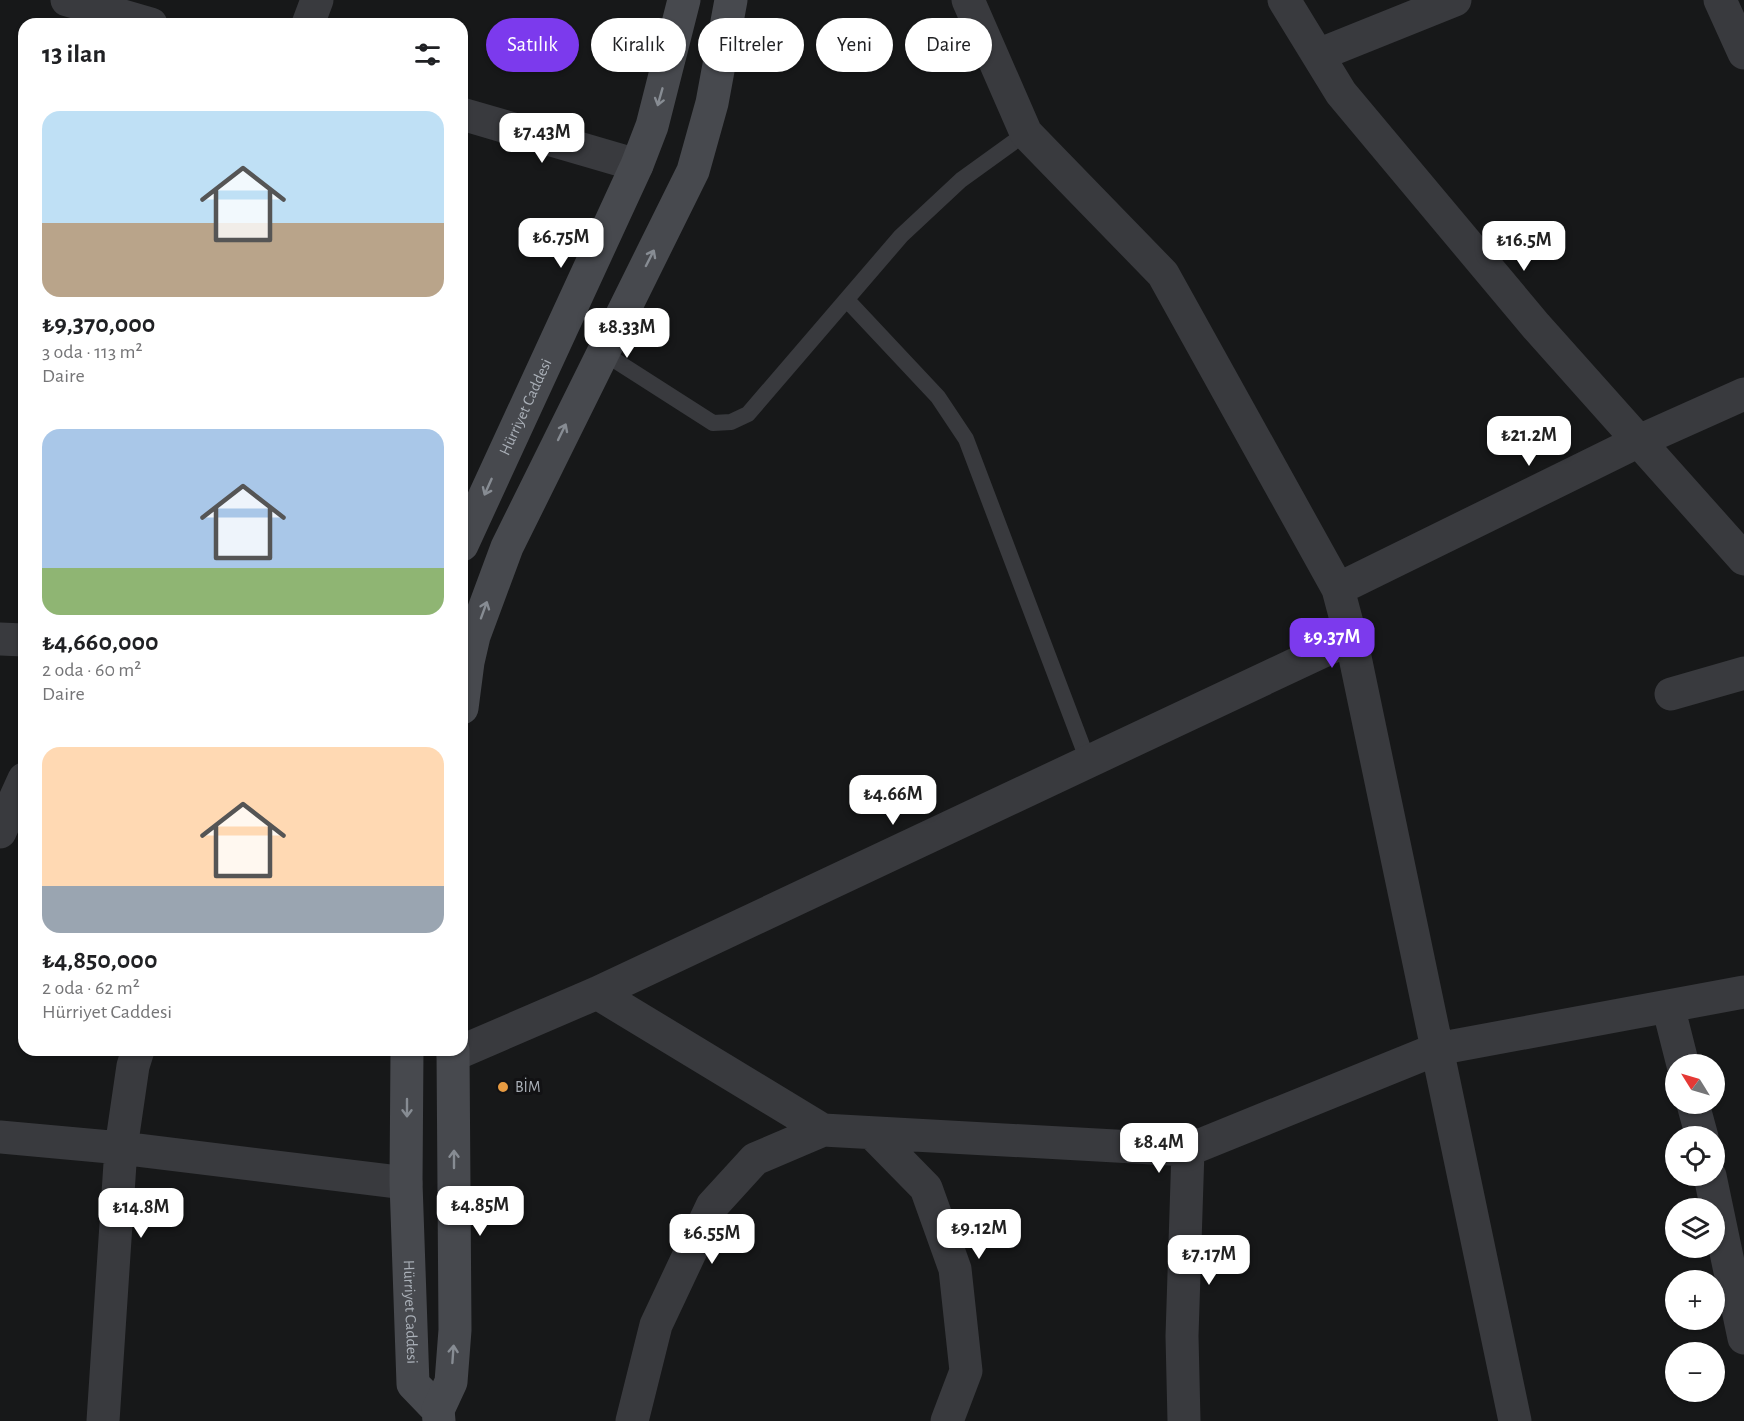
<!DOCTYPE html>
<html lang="tr">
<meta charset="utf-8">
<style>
body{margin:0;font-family:"Alegreya Sans",sans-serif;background:#f2f2f2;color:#202124;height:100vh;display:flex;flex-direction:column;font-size:22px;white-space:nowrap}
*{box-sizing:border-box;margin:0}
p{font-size:20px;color:#757577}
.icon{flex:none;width:33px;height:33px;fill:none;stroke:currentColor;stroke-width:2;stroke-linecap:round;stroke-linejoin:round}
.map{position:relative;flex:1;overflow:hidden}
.sheet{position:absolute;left:18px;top:18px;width:450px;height:1038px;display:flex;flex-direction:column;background:#fff;border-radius:18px;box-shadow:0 2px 4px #0004}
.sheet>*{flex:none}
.banner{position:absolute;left:486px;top:18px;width:570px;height:54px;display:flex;gap:12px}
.needle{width:39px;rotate:307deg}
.controls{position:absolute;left:1665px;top:1054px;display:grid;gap:12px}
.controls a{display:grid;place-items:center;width:60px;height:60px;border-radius:50%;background:#fff;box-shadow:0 2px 4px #0004;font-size:30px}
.price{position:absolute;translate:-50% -51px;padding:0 14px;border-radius:12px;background:#fff;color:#222;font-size:20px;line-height:39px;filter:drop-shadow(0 2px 3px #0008)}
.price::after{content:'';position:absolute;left:50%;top:36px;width:18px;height:14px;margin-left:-9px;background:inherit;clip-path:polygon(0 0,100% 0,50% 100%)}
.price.current{background:#7c3aed;color:#fff}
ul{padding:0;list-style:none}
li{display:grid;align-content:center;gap:12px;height:318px;padding:0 24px}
li span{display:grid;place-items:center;height:186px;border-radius:18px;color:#555}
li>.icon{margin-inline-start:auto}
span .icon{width:108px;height:108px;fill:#fffc;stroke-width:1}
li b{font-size:26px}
h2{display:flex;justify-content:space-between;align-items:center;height:72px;padding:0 24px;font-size:26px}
.tag{padding:0 21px;border-radius:27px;background:#fff;box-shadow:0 2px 4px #0004;font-size:21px;line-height:54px}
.tag.current{background:#7c3aed;color:#fff}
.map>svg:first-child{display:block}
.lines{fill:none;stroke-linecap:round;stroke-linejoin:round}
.service{stroke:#393a3e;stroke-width:16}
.minor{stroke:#393a3e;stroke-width:33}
.secondary{stroke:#47494e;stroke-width:33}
.oneway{stroke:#878c93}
.poi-dot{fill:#e79b42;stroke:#121214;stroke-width:2}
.labels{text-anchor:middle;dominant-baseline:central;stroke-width:6;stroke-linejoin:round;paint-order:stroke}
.street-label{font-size:16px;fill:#aab0b8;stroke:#121214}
.poi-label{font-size:16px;fill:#aab0b8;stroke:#121214;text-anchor:start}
</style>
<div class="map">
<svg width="1744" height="1421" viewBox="0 0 1744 1421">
<rect width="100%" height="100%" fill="#171819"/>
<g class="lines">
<path class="service" d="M847,300L938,397L966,439L1088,761
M602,352L713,423L731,422L748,414L901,236L961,180L1026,133"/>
<path class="minor" d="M67,0L151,24
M968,0L1026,133L1163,274L1338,589L1351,638L1515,1421
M1284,0L1341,93L1536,326L1744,559
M1720,0L1744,53
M308,24L317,0
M1318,55L1455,0
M462,114L637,165
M1338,589L1639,441L1744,394
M0,639L24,640
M1671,694L1744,673
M0,832L24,779
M597,993L823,1130L1188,1150L1437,1049L1744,992
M1668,1006L1683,1065
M453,1055L597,993L1351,638
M1693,1104L1702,1137
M872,1133L926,1188L955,1269L966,1371L947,1421
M0,1137L121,1148L406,1183
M1710,1176L1744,1338
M103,1421L121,1148L133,1066L138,1050
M632,1421L656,1325L712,1206L755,1159L823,1130
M1184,1421L1182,1336L1188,1150"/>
<g class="secondary">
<path id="s1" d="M462,545L637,165L652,126L684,0"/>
<path d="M462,708L468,662L474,636L507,547L693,171L712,103L731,0"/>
<path id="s2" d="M407,1050L406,1183L413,1384L438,1410L439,1421"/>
<path d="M438,1410L451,1382L455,1330L453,1050"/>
</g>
</g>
<defs><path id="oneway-shaft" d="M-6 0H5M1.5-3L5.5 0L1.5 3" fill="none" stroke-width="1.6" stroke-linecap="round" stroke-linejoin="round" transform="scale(1.5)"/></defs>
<g class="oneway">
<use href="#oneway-shaft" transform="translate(660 97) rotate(106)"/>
<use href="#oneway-shaft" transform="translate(650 258) rotate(-63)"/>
<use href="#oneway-shaft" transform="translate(562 432) rotate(-64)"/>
<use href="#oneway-shaft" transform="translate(488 487) rotate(114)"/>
<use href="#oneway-shaft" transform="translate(484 610) rotate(-70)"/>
<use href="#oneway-shaft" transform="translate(407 1108) rotate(90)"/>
<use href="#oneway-shaft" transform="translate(454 1159) rotate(-90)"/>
<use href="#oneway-shaft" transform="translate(453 1354) rotate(-86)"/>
</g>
<circle class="poi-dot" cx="503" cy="1087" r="6"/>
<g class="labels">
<g class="street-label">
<text stroke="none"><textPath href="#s1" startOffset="152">Hürriyet Caddesi</textPath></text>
<text stroke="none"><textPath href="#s2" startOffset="262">Hürriyet Caddesi</textPath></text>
</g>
<g class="poi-label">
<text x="515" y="1087">BİM</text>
</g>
</g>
</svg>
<div class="controls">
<a><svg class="needle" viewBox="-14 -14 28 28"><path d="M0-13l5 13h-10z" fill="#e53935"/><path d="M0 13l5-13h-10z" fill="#757577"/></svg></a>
<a><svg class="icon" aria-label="locate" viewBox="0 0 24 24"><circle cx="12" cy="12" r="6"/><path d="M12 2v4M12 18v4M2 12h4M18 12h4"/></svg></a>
<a><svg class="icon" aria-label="layers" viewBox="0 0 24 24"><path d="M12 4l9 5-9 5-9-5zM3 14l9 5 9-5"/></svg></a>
<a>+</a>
<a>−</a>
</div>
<b class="price" style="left:542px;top:164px">₺7.43M</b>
<b class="price" style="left:561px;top:269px">₺6.75M</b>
<b class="price" style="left:1524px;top:272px">₺16.5M</b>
<b class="price" style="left:627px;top:359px">₺8.33M</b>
<b class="price" style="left:1529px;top:467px">₺21.2M</b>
<b class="price current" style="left:1332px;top:669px">₺9.37M</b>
<b class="price" style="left:893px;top:826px">₺4.66M</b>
<b class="price" style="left:1159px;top:1174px">₺8.4M</b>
<b class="price" style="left:480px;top:1237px">₺4.85M</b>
<b class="price" style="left:141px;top:1239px">₺14.8M</b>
<b class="price" style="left:979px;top:1260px">₺9.12M</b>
<b class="price" style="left:712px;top:1265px">₺6.55M</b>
<b class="price" style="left:1209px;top:1286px">₺7.17M</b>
<div class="banner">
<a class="tag current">Satılık</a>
<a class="tag">Kiralık</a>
<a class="tag">Filtreler</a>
<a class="tag">Yeni</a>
<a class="tag">Daire</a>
</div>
<section class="sheet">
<h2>13 ilan<svg class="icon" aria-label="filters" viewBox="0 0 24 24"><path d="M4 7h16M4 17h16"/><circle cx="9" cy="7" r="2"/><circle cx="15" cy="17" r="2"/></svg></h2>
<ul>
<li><span style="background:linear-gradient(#bfe0f5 60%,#b9a48a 0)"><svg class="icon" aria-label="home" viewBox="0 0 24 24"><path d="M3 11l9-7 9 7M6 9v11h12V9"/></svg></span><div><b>₺9,370,000</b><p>3 oda · 113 m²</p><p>Daire</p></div></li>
<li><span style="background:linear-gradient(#a9c7e8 75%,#8fb573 0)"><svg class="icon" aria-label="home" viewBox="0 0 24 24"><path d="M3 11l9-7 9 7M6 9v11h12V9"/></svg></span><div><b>₺4,660,000</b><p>2 oda · 60 m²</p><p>Daire</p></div></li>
<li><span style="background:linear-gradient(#ffd9b3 75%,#9aa5b1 0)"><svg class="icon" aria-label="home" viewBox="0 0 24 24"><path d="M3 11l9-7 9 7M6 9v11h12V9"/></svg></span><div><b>₺4,850,000</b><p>2 oda · 62 m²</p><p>Hürriyet Caddesi</p></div></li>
</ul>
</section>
</div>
